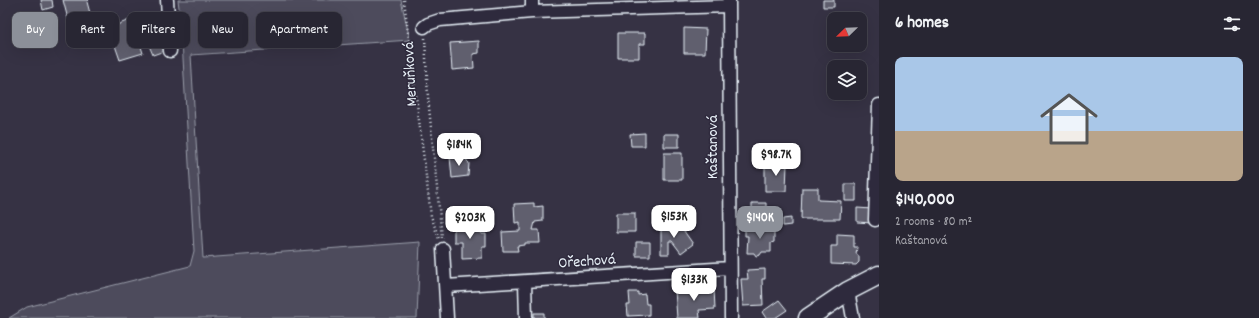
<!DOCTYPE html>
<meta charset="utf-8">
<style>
body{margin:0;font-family:Dekko,sans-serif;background:#34323f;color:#f1f3f6;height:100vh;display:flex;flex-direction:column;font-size:15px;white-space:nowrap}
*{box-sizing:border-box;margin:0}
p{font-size:13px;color:#a5a5ac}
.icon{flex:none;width:22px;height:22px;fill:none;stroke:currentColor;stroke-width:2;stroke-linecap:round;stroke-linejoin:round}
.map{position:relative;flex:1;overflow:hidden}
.drawer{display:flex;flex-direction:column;background:#282633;width:380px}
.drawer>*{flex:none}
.top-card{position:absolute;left:12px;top:12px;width:380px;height:36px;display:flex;gap:8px}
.needle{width:26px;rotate:247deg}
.buttons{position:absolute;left:827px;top:12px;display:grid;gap:8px}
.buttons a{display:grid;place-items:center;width:40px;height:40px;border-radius:8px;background:#282633;box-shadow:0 4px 16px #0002,0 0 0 1px #44434e;font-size:20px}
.price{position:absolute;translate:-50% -34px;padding:0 9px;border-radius:8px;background:#fff;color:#222;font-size:13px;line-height:26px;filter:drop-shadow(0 1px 2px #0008)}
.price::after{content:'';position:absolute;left:50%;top:24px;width:12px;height:9px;margin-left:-6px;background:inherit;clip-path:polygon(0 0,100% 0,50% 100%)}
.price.selected{background:#8c9099;color:#fff}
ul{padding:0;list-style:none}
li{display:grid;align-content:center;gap:8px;height:212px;padding:0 16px}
li span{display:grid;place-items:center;height:124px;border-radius:8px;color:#555}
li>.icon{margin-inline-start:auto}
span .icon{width:72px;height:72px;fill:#fffc;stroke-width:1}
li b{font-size:17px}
h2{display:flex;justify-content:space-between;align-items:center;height:48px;padding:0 16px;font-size:17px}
.chip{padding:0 14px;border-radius:8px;background:#282633;box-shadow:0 4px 16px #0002,0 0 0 1px #44434e;font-size:14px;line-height:36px}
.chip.selected{background:#8c9099;color:#fff}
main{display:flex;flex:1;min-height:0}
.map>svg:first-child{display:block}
.green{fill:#4d4b5c;stroke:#9a9eaa}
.building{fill:#605e6e;stroke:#e8f1f8}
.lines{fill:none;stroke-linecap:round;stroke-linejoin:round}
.street-casing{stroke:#e8f1f8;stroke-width:15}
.secondary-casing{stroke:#e8f1f8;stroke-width:21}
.path{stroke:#e8f1f8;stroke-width:2.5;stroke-dasharray:1 3;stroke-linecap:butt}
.street{stroke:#2f2a3d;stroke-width:12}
.secondary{stroke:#2f2a3d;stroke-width:18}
.labels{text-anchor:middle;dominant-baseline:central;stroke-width:3;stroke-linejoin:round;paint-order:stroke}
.street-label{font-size:16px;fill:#e8f1f8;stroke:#2f2a3d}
</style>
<main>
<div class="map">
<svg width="879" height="318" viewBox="0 0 879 318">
<rect width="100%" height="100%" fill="#363244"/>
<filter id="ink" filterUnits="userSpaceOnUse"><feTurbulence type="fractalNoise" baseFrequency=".025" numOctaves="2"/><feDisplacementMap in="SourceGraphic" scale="8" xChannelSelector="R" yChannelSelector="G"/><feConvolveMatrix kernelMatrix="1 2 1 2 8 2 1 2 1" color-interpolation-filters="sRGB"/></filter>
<g filter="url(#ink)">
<path class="green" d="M178,0H401L410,40L191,55L203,258L420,242L417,318H9L27,307L190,266L194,251L181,23Z"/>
<path class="building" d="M41,0H52L53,7L43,10Z
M63,0H89L87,2L91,17L69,23Z
M823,0H834V7H823Z
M132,19L143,53L120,60L109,28Z
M684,28L706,29L705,53H684Z
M618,33H645V44H639V58H618Z
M162,38L167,50L153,55L148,43Z
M479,41V53L473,54L474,68L452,70L450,43Z
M645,133V146H631L630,134Z
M664,134H679V147H664Z
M664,153H682V180H664Z
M466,156L467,161L469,163L468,176L452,178L450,157Z
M765,163L787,164L786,191H765Z
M845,184H856V201H845Z
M802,188H818V200L841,201L840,219H801Z
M534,203V207L543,206V221L535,222L533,230H539L540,243H525V245L517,246L518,251H503L502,232L520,231V222L515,223L514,204Z
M752,203H766V217L752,218Z
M857,208L872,209V223L857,222Z
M616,213H635V232H616Z
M791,218V225L783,226V219Z
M480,223L481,234H486V246H482V258L462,259V242H454V224Z
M661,224H667L669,231L679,224L693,244L681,253L672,241H669V254H661Z
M774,227V242L771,243V252H762L760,255L756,256L754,253H747L748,236H745V228Z
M837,234L854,235V247H857L856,254L859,256V262L856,265L831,264V246H837Z
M636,242H650V256H636Z
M765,269V279H762L763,305L743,306L741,279H748L747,270Z
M714,288L715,309L699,310L700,318H677L675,290Z
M629,292H638V295L645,294L646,304H649V315L628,316L627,305H630Z
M779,300L787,310L775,318H766L762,312Z
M534,313H544V318H534Z"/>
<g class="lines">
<g class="street-casing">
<path id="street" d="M167,0L170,51
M729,0L731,318
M532,12V0
M424,27L428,24L440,20L532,12L729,6
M875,220L879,105
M443,249L447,318
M525,282L526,318
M446,286L730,268
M848,291L853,318"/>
</g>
<g class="secondary-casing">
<path id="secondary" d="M808,318L848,291L879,275"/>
</g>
<path class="path" d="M404,0L431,216L439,239
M425,38L428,97L442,238"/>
<use href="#street" class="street"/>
<use href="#secondary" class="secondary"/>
</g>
</g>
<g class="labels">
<g class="street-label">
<text transform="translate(411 74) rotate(-93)">Meruňková</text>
<text transform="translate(713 147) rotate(-90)">Kaštanová</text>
<text transform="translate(587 262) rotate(-4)">Ořechová</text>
</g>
</g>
</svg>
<div class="buttons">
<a><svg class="needle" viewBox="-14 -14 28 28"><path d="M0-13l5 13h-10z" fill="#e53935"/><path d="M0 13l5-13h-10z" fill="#a5a5ac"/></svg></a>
<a><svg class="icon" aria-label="layers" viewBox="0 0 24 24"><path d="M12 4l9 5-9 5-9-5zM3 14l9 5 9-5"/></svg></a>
</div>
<b class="price" style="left:459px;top:167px">$184K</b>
<b class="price" style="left:776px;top:177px">$98.7K</b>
<b class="price" style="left:674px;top:239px">$153K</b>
<b class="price" style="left:470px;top:240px">$203K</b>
<b class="price selected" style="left:760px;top:240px">$140K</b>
<b class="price" style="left:694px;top:302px">$133K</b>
<div class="top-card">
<a class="chip selected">Buy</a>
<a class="chip">Rent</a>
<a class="chip">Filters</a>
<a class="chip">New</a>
<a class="chip">Apartment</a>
</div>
</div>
<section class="drawer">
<h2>6 homes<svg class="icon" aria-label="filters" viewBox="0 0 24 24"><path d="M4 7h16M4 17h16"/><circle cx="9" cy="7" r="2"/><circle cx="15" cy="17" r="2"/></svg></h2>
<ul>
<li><span style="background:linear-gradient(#a9c7e8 60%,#b9a48a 0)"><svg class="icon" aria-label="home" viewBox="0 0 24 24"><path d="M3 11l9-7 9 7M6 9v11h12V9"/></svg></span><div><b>$140,000</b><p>2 rooms · 80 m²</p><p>Kaštanová</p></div></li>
</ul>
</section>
</main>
